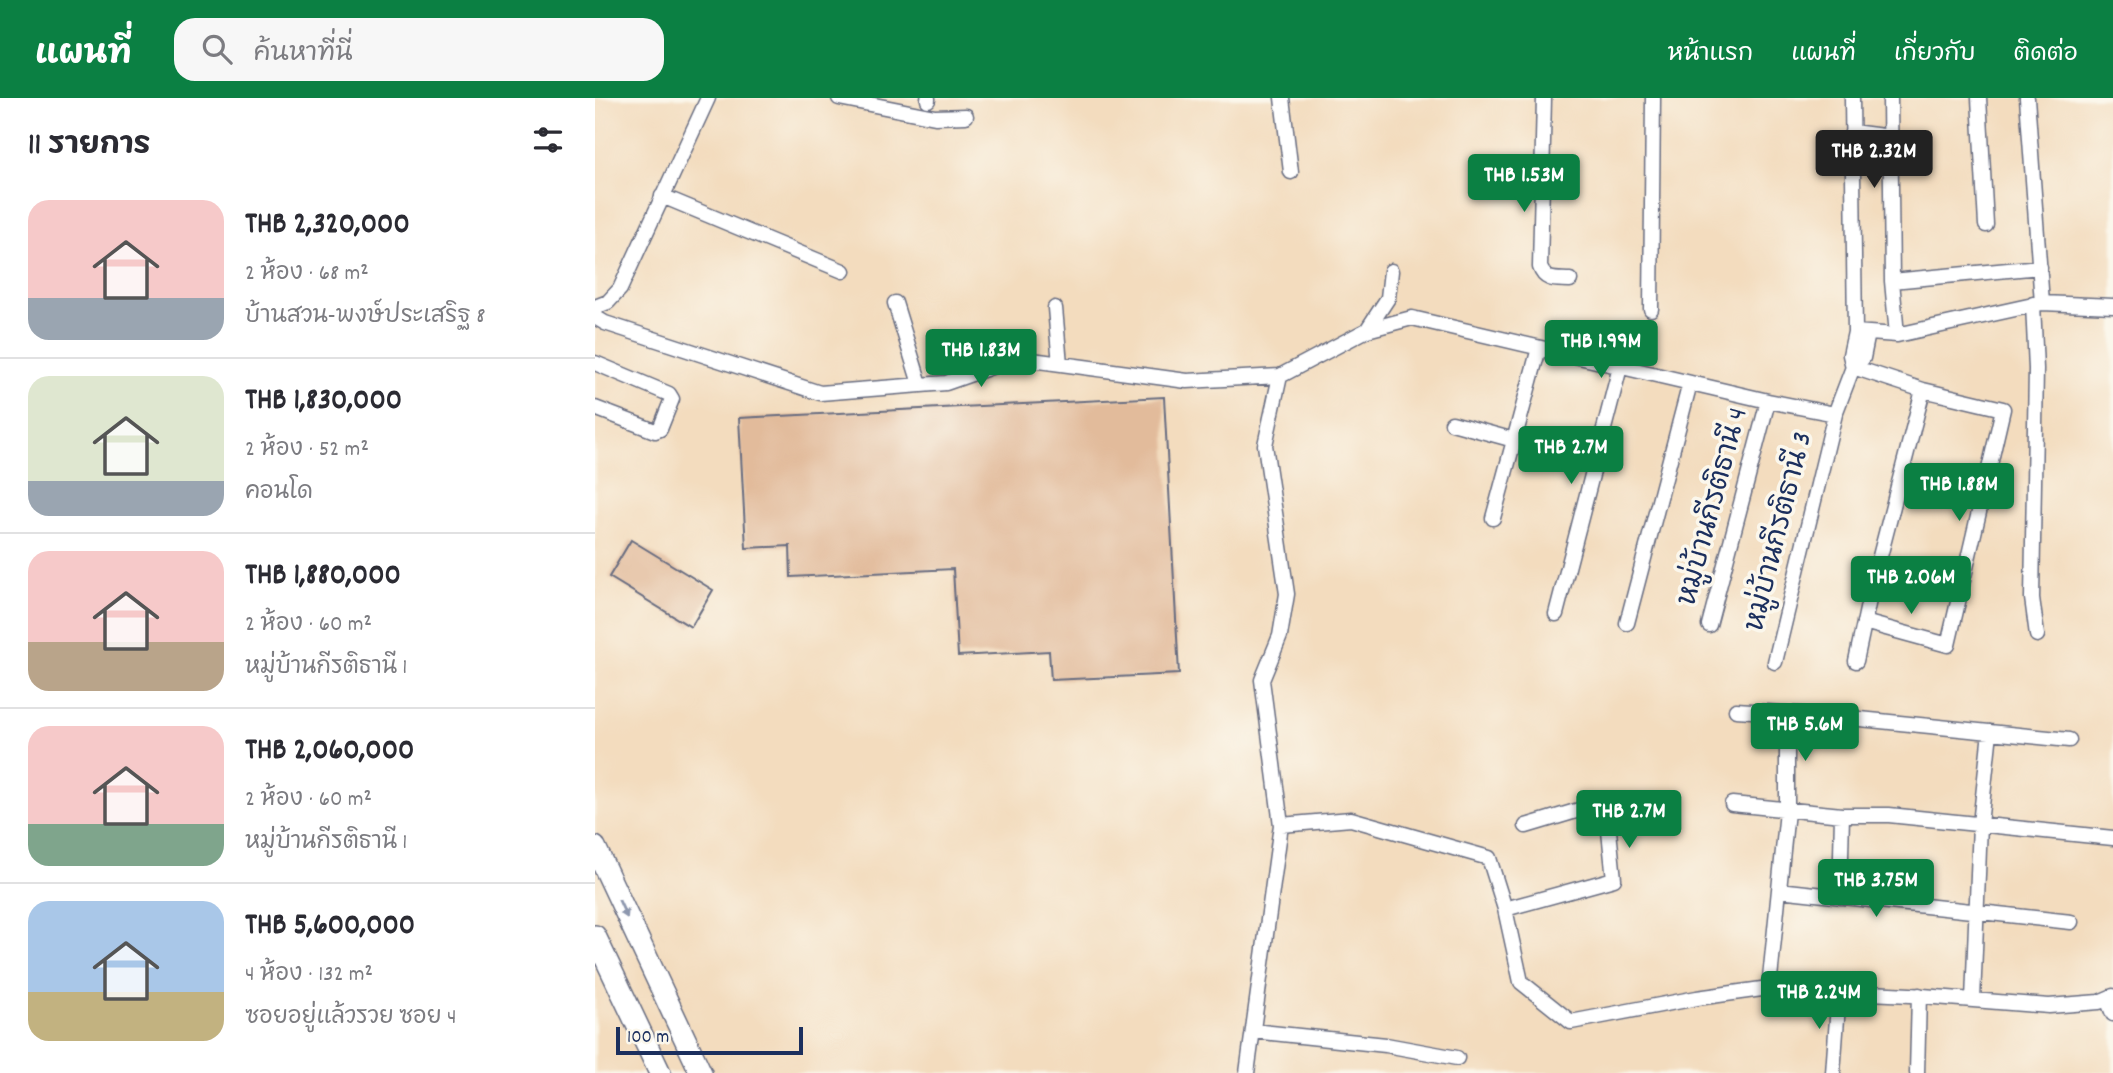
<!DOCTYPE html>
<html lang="th">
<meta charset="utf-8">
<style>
body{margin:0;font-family:Dekko,"Playpen Sans Thai",sans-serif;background:#f7f7f7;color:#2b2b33;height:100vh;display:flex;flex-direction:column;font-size:26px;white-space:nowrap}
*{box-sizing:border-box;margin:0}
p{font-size:23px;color:#7c7c81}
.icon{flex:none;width:38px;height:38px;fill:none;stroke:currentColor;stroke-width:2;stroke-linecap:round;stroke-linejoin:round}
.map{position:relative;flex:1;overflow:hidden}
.sheet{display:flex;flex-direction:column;background:#fff;width:595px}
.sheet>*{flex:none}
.scale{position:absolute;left:21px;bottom:18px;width:187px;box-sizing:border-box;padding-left:7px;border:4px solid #1b2f5e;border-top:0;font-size:19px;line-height:24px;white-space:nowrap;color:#1b2f5e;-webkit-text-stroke:5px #fbf7ec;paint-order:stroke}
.price{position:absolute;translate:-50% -60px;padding:0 16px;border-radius:7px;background:#0b8043;color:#fff;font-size:23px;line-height:46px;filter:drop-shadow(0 2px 4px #0008)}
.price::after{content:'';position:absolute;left:50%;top:42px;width:21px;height:16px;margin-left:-10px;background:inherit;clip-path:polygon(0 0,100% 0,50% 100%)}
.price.selected{background:#222;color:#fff}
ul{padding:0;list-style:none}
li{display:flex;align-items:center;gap:21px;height:175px;padding:0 28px}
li+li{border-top:2px solid #e1e1e2}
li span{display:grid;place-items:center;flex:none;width:196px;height:140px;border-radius:21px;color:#555}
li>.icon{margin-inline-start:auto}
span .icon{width:84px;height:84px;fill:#fffc;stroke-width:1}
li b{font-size:30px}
h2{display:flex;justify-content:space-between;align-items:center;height:84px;padding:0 28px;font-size:30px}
header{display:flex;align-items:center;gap:42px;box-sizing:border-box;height:98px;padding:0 35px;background:#0b8043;color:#fff}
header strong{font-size:33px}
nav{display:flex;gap:38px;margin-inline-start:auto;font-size:24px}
.search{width:490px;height:63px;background:#f7f7f7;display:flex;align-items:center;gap:18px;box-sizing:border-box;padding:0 24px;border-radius:21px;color:#7c7c81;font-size:26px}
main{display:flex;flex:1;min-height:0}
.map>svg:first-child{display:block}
.building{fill:#e2bb9b}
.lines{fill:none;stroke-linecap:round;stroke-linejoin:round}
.minor-casing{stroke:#676c80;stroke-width:17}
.highway-casing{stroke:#676c80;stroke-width:24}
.minor{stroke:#fff;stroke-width:14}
.highway{stroke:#fff;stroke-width:21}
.oneway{fill:#8d97ae}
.labels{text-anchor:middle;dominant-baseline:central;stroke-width:7;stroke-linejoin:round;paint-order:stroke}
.street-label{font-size:28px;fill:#1b2f5e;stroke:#fbf7ec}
</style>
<header>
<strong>แผนที่</strong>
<div class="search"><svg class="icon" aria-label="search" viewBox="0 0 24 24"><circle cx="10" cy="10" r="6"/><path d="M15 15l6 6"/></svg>ค้นหาที่นี่</div>
<nav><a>หน้าแรก</a><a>แผนที่</a><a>เกี่ยวกับ</a><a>ติดต่อ</a></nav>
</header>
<main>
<section class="sheet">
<h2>11 รายการ<svg class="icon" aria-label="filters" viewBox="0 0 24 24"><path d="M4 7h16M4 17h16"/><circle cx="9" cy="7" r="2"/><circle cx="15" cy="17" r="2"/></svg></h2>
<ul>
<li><span style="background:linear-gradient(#f6c9c9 70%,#9aa5b1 0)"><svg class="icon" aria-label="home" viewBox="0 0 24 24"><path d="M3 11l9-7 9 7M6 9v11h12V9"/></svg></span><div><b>THB 2,320,000</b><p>2 ห้อง · 68 m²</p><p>บ้านสวน-พงษ์ประเสริฐ 8</p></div></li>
<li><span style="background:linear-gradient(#dfe7d0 75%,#9aa5b1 0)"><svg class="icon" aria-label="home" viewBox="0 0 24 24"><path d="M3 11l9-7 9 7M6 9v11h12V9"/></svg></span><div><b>THB 1,830,000</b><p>2 ห้อง · 52 m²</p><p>คอนโด</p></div></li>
<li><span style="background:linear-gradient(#f6c9c9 65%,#b9a48a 0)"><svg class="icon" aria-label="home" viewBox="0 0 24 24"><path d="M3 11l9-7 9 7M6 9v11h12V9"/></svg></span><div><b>THB 1,880,000</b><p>2 ห้อง · 60 m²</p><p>หมู่บ้านกีรติธานี 1</p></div></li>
<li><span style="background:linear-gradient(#f6c9c9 70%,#7fa58c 0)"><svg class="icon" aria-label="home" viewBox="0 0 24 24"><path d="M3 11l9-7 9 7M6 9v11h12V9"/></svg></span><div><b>THB 2,060,000</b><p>2 ห้อง · 60 m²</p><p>หมู่บ้านกีรติธานี 1</p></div></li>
<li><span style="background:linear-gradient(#a9c7e8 65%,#c2b280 0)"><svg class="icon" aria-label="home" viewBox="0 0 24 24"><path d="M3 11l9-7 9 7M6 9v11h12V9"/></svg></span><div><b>THB 5,600,000</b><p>4 ห้อง · 132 m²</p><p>ซอยอยู่แล้วรวย ซอย 4</p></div></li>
</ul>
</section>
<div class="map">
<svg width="1518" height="975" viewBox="0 0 1518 975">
<rect width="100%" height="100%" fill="#fbf7ec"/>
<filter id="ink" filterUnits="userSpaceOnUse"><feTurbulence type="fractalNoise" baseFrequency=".0143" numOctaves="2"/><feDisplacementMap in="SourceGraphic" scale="14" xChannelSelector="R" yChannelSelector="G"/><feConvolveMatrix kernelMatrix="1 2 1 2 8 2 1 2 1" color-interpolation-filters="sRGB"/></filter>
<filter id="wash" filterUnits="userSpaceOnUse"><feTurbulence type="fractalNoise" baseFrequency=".00686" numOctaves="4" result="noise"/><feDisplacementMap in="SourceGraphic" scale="28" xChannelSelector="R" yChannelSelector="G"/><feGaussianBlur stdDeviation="1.57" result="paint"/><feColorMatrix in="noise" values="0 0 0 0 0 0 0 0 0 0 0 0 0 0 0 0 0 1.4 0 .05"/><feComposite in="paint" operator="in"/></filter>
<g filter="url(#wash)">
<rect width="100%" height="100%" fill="#f3dcbe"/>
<g id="blocks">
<path class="building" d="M569,299L584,576L456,582L454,553L363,558L358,471L196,479L195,448L151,450L144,320Z
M36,442L118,492L96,529L14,479Z"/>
</g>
</g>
<g filter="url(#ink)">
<use href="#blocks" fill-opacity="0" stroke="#676c80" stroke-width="2"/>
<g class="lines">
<g class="minor-casing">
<path id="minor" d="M244,0L340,19L371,18
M687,0L696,74
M949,0L945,169C950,184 962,181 975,182
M1295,0L1297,183
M1384,0L1391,127
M1432,0L1447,205
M333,2V0
M1257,34L1296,39
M67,98L248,173
M300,205L325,286
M1438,206L1441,271L1437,500L1442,537
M0,209L13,204L25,191L113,0
M460,210L465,266
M1056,211L1058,0
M0,219L10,225L225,295L351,285L422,260L592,283L685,278L772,232L793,200L796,173
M772,232L817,220L1173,303L1240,316
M1260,234L1302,237L1447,205L1518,208
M1302,237L1297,183L1445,169
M0,265L74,296L77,301L65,331L60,333L0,310
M1258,269L1328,292L1408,311L1353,547L1269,524
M1258,269L1268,260L1273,235
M857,325L919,342
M898,420L944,250
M961,516L1025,269
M1032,525L1095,285
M1114,527L1173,303
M1261,563L1275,497L1328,292
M1180,564L1240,316L1258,269L1255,257L1260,234L1257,0
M1141,612L1235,618L1474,642
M1137,706L1247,717H1294L1518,740
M686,727L756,721L894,760L910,811L926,884L976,924L1102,900L1174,890L1315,897L1454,908L1504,904L1518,898
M1184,792L1476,824
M1245,799L1247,717
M910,811L1019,781L1011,704L931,728
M1174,890L1192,713V617
M1512,901L1518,916
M1378,902L1385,726L1395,634
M658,933L791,947L862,960
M652,975L686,727L667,582L685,538L692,496L670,347L685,278
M1238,975L1244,893
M1322,975L1324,897"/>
</g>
<g class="highway-casing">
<path id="highway" d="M0,749L106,975
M0,838L65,975"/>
</g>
<use href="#minor" class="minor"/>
<use href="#highway" class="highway"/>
</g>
<defs><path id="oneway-solid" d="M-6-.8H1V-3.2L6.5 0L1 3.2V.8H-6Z" transform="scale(1.75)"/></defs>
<use class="oneway" href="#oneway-solid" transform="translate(28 811) rotate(65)"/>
</g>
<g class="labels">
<g class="street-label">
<text transform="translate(1120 409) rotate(-75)">หมู่บ้านกีรติธานี 4</text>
<text transform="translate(1186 434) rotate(-76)">หมู่บ้านกีรติธานี 3</text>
</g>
</g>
</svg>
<div class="scale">100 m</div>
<b class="price selected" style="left:1279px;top:92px">THB 2.32M</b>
<b class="price" style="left:929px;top:116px">THB 1.53M</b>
<b class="price" style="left:1006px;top:282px">THB 1.99M</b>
<b class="price" style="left:386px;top:291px">THB 1.83M</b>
<b class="price" style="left:976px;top:388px">THB 2.7M</b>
<b class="price" style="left:1364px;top:425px">THB 1.88M</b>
<b class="price" style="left:1316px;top:518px">THB 2.06M</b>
<b class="price" style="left:1210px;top:665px">THB 5.6M</b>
<b class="price" style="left:1034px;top:752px">THB 2.7M</b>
<b class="price" style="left:1281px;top:821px">THB 3.75M</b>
<b class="price" style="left:1224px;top:933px">THB 2.24M</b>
</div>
</main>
